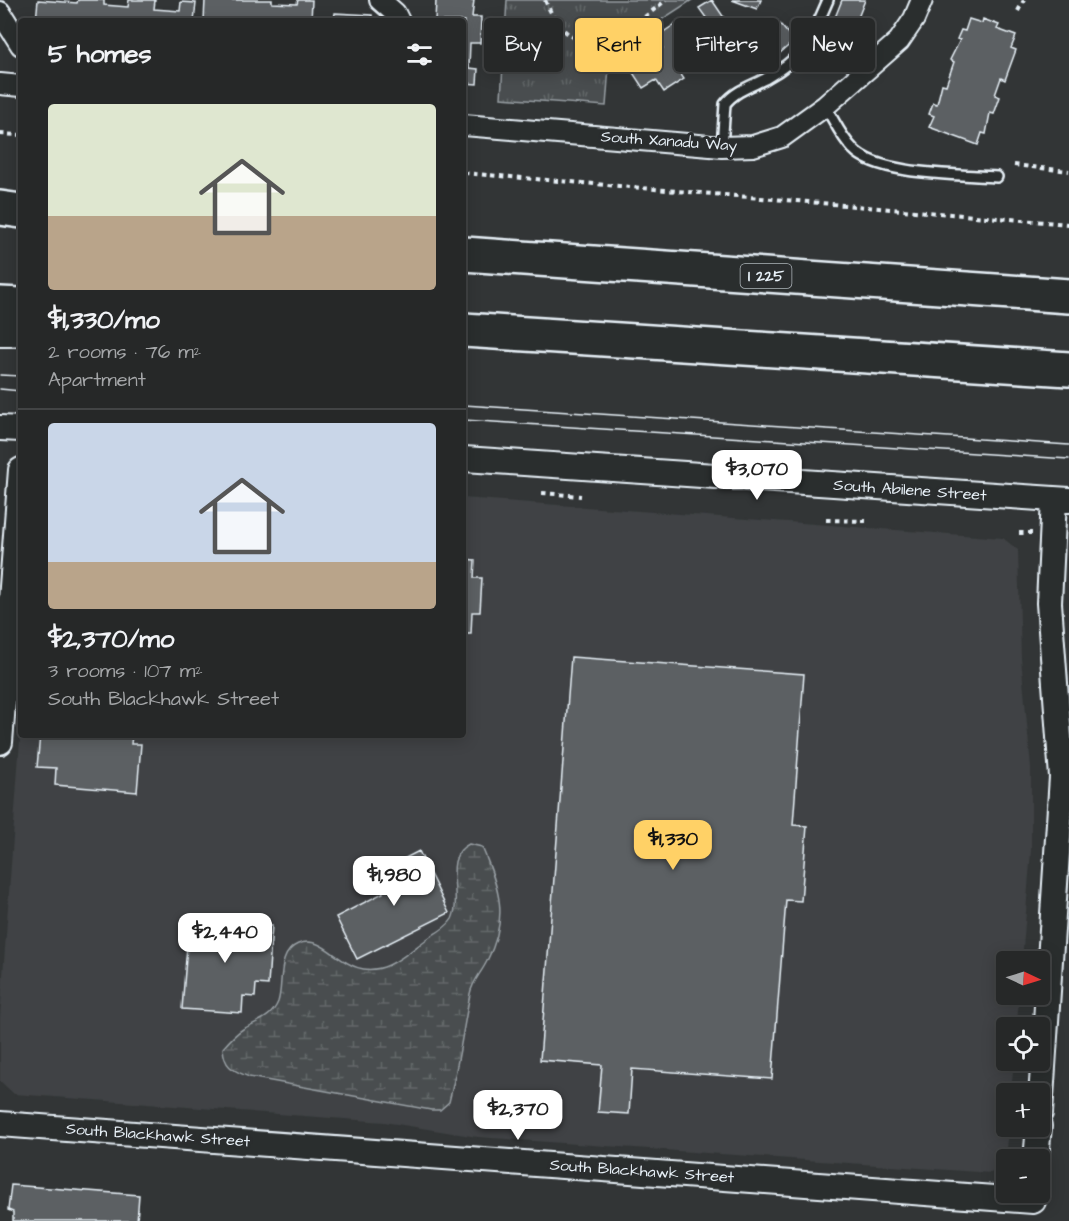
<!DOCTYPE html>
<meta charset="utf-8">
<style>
body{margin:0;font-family:"Architects Daughter",sans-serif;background:#323434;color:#f1f3f6;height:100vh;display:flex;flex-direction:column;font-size:22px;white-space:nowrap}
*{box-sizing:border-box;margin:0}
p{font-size:20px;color:#a4a6a8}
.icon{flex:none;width:33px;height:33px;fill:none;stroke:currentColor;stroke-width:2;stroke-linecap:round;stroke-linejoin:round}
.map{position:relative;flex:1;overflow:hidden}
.panel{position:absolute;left:18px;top:18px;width:448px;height:720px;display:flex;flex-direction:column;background:#262828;border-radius:6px;box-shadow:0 3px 15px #0003,0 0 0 2px #424445}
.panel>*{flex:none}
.banner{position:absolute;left:484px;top:18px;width:494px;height:54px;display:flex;gap:12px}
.needle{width:39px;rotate:94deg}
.buttons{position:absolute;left:996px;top:951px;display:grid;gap:12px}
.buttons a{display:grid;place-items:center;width:54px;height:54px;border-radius:6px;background:#262828;box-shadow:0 3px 15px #0003,0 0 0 2px #424445;font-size:30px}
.price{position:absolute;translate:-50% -51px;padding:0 14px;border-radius:12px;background:#fff;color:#222;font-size:20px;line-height:39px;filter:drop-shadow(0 2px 3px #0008)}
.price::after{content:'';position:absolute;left:50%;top:36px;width:18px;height:14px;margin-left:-9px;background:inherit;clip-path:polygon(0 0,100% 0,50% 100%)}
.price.on{background:#ffd166;color:#111}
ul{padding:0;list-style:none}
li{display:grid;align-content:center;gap:12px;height:318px;padding:0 30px}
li+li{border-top:2px solid #424445}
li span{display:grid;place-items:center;height:186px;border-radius:6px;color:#555}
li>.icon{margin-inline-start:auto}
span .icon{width:108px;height:108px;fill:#fffc;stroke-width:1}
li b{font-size:26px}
h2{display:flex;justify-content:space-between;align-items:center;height:72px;padding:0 30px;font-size:26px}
.pill{padding:0 21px;border-radius:6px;background:#262828;box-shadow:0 3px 15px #0003,0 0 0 2px #424445;font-size:21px;line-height:54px}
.pill.on{background:#ffd166;color:#111}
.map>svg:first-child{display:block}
.built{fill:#3f4244;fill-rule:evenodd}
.grass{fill:url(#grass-tufts);stroke:#989fa4;stroke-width:1.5}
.wetland{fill:url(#wetland-marsh);stroke:#989fa4;stroke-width:1.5}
.building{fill:#5c6063;stroke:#e8f1f8;stroke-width:1.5}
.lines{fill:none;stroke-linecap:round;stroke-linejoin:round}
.service-casing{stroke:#e8f1f8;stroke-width:14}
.minor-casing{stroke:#e8f1f8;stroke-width:24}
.tertiary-casing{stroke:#e8f1f8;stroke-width:28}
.motorway-casing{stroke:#e8f1f8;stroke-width:38}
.path{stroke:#e8f1f8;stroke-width:4;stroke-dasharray:4.5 4.5;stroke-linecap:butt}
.service{stroke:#2a2d2e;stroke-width:9}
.minor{stroke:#2a2d2e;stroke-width:20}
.tertiary{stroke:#2a2d2e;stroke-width:24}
.motorway{stroke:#2a2d2e;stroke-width:33}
.tram{stroke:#e8f1f8;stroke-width:1.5}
.labels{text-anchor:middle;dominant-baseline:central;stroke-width:6;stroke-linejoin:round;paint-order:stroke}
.shield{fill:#2a2d2e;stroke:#afb6bb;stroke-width:1.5}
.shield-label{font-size:15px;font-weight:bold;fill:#e8f1f8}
.street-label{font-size:16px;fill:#e8f1f8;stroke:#2a2d2e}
</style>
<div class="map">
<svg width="1069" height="1221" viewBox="0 0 1069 1221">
<defs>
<pattern id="grass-tufts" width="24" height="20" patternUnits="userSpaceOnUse" patternTransform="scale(1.5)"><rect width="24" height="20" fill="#494d4f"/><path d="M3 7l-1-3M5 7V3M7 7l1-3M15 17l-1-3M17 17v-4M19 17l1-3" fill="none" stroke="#636769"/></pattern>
<pattern id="wetland-marsh" width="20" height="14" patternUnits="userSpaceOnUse" patternTransform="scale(1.5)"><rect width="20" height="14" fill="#494d4f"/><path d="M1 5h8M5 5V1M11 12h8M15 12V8" fill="none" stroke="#636769"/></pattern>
</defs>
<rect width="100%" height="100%" fill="#323536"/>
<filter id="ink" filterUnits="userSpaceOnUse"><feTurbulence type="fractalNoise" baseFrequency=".0167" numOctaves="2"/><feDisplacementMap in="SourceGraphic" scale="12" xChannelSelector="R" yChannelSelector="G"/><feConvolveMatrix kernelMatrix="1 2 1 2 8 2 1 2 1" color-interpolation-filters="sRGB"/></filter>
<g filter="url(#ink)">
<path class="built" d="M464,498L1003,538L1018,550L1021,658L1031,767V851L1022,961L1006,962V994L1019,995L1017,1027L1006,1028V1060L1014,1061L1011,1093L1006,1094V1126L1009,1127L1006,1160L991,1173L477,1137L384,1122L14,1094L0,1081V1017L21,726V735H464ZM454,869L487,963L470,991L449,1102L441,1109L431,1110L249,1077L242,1029L270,1015L278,1003L281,987L325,947L338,959L350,966L369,970L389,965L436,933L451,922L456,908Z"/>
<path class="grass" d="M507,0H692L610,53L606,106L501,98Z"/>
<path class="wetland" d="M469,844L482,847C500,890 509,918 487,961C482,972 472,982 470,994C463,1030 458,1067 449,1102L440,1110H431L249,1077C232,1070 224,1067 223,1048C229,1041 235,1034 243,1029C257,1021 271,1019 278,1002C284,985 276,953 298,944C329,931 344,985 389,965C404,958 418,945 431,936C438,932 448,926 452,919C463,896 441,857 469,844Z"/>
<path class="building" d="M38,0L77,3L78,0H104V5L128,7L129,0H155L154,9L180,11L181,2L196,3L194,21H36Z
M205,0H272V3L297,4L298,0H312L311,21H204Z
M436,0H474L472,17H481L480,43H470L469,68L478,69L477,84L464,83V21H435Z
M712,0L731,28L719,37L727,49L708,62L699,50L675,66L684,79L664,92L656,80L643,88L624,59L636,51L644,62L663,48L656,37L680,21L687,32L707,19L699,8Z
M732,0H761L757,9Z
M842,0H865L852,33L832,25Z
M335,13L372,15V21H325L326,18L334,19Z
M969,19L982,23L983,19L999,25L997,29L1016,36L1011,48L1016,50L1005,80L1001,78L995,95L1000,97L994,114L990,113L986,134L982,133L978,145L929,127L934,116L929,114L933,103L937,104L942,84L946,85L954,62L950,60L960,40L957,39L961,30L965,31Z
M780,24L794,41L765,66L751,49Z
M464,559L475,560L474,578H482L480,612H472L471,634H464Z
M571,657L804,674L793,825L807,826L801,901L786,900L772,1079L632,1069L629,1114L598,1112L602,1065L540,1060Z
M40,735H132L131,744H141L137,792L55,785L56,768L37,767Z
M419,851L449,913L357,959L336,917L383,893L374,874Z
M189,920L272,925L268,985L256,984L255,997L243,996L242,1013L182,1009Z
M11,1185L139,1195L137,1221H13V1212L8,1210Z"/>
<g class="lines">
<g class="service-casing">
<path id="service" d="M825,106C834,120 841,137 853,149C878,176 961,174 997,177
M722,147L725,104C735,91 751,86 765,79C806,56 810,41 828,0"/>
</g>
<g class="minor-casing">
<path id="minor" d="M380,0L395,13L399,21
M0,12L21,45
M0,84L21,86
M464,125L722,147L753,146L782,137L825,106L899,41L914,19L922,0"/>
</g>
<g class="tertiary-casing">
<path id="tertiary" d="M0,428L21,429
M464,459L1069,500
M0,742L21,470
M1040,1113L1062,777L1049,603L1054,499
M0,1124L1033,1201
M1036,1160L1039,1126"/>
</g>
<g class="motorway-casing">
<path id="motorway" d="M0,208L21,211
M464,254L1069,296
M0,304L21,305
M0,329H21
M464,330L1069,369"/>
</g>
<path class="path" d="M545,0C576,73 623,35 666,0
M1018,11L1024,0
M0,134L21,135
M1014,165L1069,171
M464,173L1069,224
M542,493L581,496
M826,520L866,521
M1019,533H1032"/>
<use href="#service" class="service"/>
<use href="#minor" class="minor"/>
<use href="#tertiary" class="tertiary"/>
<use href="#motorway" class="motorway"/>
<path class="tram" d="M0,375L21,376
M0,389L21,391
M464,405L1069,445
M464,420L1069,459"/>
</g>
</g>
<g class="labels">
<rect class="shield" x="740.5" y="264" width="51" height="24" rx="4.5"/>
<g class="shield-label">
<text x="766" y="276">I 225</text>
</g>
<g class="street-label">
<text transform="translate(669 141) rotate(4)">South Xanadu Way</text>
<text transform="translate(910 490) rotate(4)">South Abilene Street</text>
<text transform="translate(158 1135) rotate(4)">South Blackhawk Street</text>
<text transform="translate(642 1171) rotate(4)">South Blackhawk Street</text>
</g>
</g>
</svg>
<div class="buttons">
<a><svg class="needle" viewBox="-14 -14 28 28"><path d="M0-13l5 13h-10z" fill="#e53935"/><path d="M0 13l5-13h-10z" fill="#a4a6a8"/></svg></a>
<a><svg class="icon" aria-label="locate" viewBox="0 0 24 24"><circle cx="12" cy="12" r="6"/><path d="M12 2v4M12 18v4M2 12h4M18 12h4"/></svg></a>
<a>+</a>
<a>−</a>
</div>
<b class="price" style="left:757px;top:501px">$3,070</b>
<b class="price on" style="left:673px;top:871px">$1,330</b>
<b class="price" style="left:394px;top:907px">$1,980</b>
<b class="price" style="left:225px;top:964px">$2,440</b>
<b class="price" style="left:518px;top:1141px">$2,370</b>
<div class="banner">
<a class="pill">Buy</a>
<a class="pill on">Rent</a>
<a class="pill">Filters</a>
<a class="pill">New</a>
</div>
<section class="panel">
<h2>5 homes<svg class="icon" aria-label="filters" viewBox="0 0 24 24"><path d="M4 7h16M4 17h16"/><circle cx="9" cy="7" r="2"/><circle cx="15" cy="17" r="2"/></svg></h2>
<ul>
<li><span style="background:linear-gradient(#dfe7d0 60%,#b9a48a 0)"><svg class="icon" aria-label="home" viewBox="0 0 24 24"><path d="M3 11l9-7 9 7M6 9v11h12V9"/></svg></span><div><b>$1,330/mo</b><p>2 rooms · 76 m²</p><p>Apartment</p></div></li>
<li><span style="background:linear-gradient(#c9d6e8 75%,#b9a48a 0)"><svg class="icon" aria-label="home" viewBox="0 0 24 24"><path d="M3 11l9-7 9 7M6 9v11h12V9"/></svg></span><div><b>$2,370/mo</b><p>3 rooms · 107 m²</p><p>South Blackhawk Street</p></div></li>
</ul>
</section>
</div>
